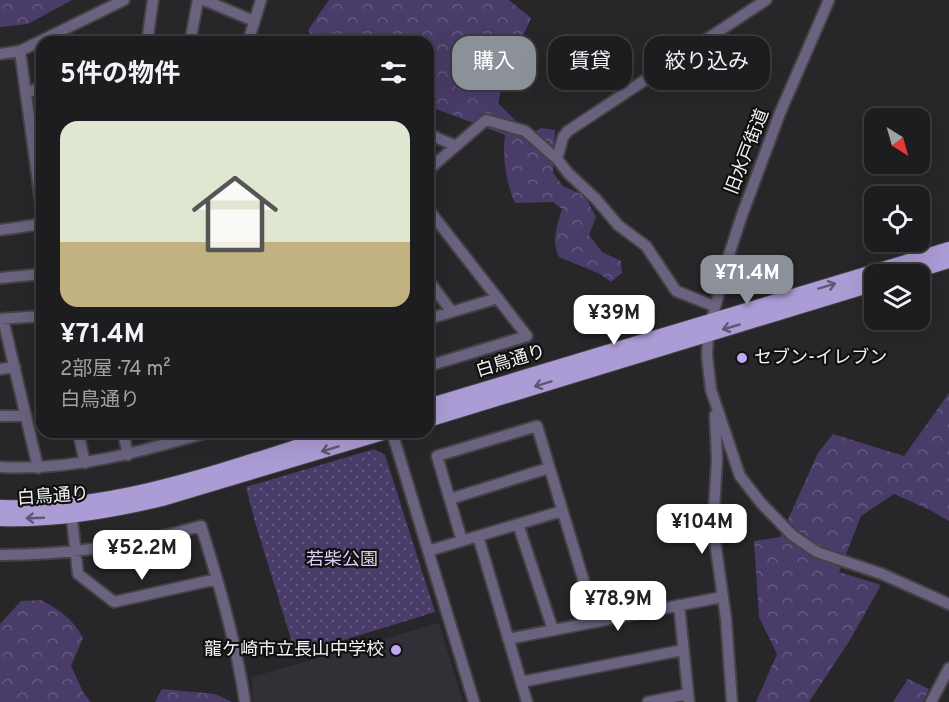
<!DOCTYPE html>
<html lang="ja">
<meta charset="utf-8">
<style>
body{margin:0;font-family:Overpass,"Noto Sans JP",sans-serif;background:#252628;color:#f1f3f6;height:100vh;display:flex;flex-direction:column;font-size:22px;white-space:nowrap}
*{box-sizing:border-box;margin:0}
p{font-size:20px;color:#a0a2a4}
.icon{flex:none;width:33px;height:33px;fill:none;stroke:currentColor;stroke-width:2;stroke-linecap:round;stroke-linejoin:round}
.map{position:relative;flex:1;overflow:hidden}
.panel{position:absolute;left:36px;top:36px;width:398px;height:402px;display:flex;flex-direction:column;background:#1d1d1f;border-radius:18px;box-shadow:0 6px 24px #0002,0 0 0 2px #3b3b3d}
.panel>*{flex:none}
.top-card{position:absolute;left:452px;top:36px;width:406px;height:54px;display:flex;gap:12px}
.needle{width:39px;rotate:143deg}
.controls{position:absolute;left:864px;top:108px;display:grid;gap:12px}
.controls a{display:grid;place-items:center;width:66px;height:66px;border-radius:12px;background:#1d1d1f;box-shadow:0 6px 24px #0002,0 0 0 2px #3b3b3d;font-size:30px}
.price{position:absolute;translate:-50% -51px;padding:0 14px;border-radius:12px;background:#fff;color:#222;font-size:20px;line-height:39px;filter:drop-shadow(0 2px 3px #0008)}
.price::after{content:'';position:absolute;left:50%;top:36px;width:18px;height:14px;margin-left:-9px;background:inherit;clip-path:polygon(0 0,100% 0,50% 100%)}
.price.active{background:#8c9099;color:#fff}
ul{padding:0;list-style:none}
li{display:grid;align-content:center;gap:12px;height:318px;padding:0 24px}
li span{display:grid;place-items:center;height:186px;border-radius:18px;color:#555}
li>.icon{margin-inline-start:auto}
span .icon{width:108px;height:108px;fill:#fffc;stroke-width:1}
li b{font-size:26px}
h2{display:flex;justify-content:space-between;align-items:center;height:72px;padding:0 24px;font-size:26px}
.chip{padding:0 21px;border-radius:18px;background:#1d1d1f;box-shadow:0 6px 24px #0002,0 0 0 2px #3b3b3d;font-size:21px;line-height:54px}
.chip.active{background:#8c9099;color:#fff}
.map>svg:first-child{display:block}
.built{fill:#323037}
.green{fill:url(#green-dots)}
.forest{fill:url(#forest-crowns)}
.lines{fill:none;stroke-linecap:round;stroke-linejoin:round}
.minor-casing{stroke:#434345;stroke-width:14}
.major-casing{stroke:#434345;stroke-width:16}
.minor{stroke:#6a627e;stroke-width:10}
.major{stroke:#ac9cd5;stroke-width:14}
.oneway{stroke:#5e5673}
.poi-dot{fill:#bfa9f4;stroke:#101011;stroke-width:2}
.labels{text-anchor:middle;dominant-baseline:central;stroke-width:4.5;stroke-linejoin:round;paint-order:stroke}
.street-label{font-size:18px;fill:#f2f2f3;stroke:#101011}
.poi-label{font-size:18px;fill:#f2f2f3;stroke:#101011;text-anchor:start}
.park-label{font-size:18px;fill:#dad1f6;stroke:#101011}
</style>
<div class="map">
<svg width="949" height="702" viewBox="0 0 949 702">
<defs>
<pattern id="green-dots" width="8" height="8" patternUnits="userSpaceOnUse" patternTransform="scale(1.5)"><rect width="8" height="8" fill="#4a3c69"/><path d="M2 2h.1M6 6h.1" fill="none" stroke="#65597f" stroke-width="1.8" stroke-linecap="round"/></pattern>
<pattern id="forest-crowns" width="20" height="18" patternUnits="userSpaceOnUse" patternTransform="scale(1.5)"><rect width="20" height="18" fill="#4a3c69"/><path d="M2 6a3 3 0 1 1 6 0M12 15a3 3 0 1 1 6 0" fill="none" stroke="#65597f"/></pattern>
</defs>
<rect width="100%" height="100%" fill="#272729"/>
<path class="built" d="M439,623L463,702H253L252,677Z"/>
<path class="green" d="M374,449L385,455L435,612L298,654L295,652L255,522L246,487Z"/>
<path class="forest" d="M0,0H72L28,24L0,27Z
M329,0H509L531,18L504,79L498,103L530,135L541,128L555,130L553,173L563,186L585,196L596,217L589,235L602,252L621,261L622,273L611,282L600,274L559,257C551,241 557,226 562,209L553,202L515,203C506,182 502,158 505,135L428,106V42H315L308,30Z
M949,393V521L930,510L894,494L861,516L839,572L881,585L850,640L809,702H756L777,654L759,617L754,541L780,537L818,453L833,434L904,456Z
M41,600C60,610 73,619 83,638L71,666L84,694L91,702H0V624L21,601Z
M908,679L929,689L923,702H893Z
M162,689L215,694L232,702H155Z"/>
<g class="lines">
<g class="minor-casing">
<path id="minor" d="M204,0L254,21
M829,0L780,113L742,215L728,258L708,334L707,356L711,390L740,476L761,503L792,535L817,552L882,574L949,604
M147,42L153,0
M190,42L198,0
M248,42L261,0
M20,51L42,211
M0,54L20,51L124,0
M26,93L42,87
M428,134L456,146
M428,170L486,120L525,131L557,159
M428,209L527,336L428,366
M0,230L42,224
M0,278L42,274
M428,280L452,312
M714,306L676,291L646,246L618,225L596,199L569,174L557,159L563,137L568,131L766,0
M0,319L42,316
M3,319L38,468
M428,319L498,298
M0,369L15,367
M715,415L717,459L713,527L726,619L732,702
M0,416H26
M78,432L85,463
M123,432L128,455
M392,432L474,702
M0,467C72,471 140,452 209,432
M450,499L549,468
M71,510L78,574L114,602L217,579
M518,524L553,630
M478,536L527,702
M462,541L437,456L537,426L596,622
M428,551L562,511
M0,555C69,555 135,545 201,526C219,584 236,642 245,702
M679,605L689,702
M508,639L722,597
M521,682L683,650
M648,702L688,694
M931,702L949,668"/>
</g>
<g class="major-casing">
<path id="major" d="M906,274L949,261
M428,406L949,249
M428,420L874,284
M0,507C120,510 230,467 343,432
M0,519C55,521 108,512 162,499L386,432"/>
</g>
<use href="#minor" class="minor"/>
<use href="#major" class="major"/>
</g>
<defs><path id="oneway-shaft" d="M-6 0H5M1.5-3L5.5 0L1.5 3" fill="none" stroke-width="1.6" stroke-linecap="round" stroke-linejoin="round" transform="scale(1.5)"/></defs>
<g class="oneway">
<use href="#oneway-shaft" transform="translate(827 286) rotate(-17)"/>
<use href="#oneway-shaft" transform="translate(731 327) rotate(164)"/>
<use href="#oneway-shaft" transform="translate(543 384) rotate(163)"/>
<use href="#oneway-shaft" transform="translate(330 449) rotate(163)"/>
<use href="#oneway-shaft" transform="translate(35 518) rotate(178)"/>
</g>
<g class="poi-dot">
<circle cx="742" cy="358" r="6"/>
<circle cx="396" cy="650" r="6"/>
</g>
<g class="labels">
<g class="street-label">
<text transform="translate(748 152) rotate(-69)">旧水戸街道</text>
<text transform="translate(511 362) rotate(-17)">白鳥通り</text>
<text transform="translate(53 497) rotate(-4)">白鳥通り</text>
</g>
<g class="poi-label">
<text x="754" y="358">セブン-イレブン</text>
<text x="384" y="650" text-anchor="end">龍ケ崎市立長山中学校</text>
</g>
<g class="park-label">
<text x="342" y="560">若柴公園</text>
</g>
</g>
</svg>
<div class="controls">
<a><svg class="needle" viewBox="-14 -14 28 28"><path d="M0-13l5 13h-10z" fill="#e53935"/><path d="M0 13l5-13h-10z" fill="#a0a2a4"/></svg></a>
<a><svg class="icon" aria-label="locate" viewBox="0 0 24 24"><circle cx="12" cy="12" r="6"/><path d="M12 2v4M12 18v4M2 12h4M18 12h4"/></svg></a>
<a><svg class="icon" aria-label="layers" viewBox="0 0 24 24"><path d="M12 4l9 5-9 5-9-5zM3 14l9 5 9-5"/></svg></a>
</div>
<b class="price active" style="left:747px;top:306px">¥71.4M</b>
<b class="price" style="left:614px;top:346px">¥39M</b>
<b class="price" style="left:702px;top:555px">¥104M</b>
<b class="price" style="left:142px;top:581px">¥52.2M</b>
<b class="price" style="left:618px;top:632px">¥78.9M</b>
<div class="top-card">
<a class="chip active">購入</a>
<a class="chip">賃貸</a>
<a class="chip">絞り込み</a>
</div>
<section class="panel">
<h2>5件の物件<svg class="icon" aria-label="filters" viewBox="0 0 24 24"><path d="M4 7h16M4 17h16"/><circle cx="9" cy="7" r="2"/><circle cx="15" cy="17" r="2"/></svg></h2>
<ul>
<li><span style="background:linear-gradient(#dfe7d0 65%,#c2b280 0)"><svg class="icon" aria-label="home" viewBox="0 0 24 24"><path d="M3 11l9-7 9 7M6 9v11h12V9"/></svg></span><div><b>¥71.4M</b><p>2部屋 · 74 m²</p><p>白鳥通り</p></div></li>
</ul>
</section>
</div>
